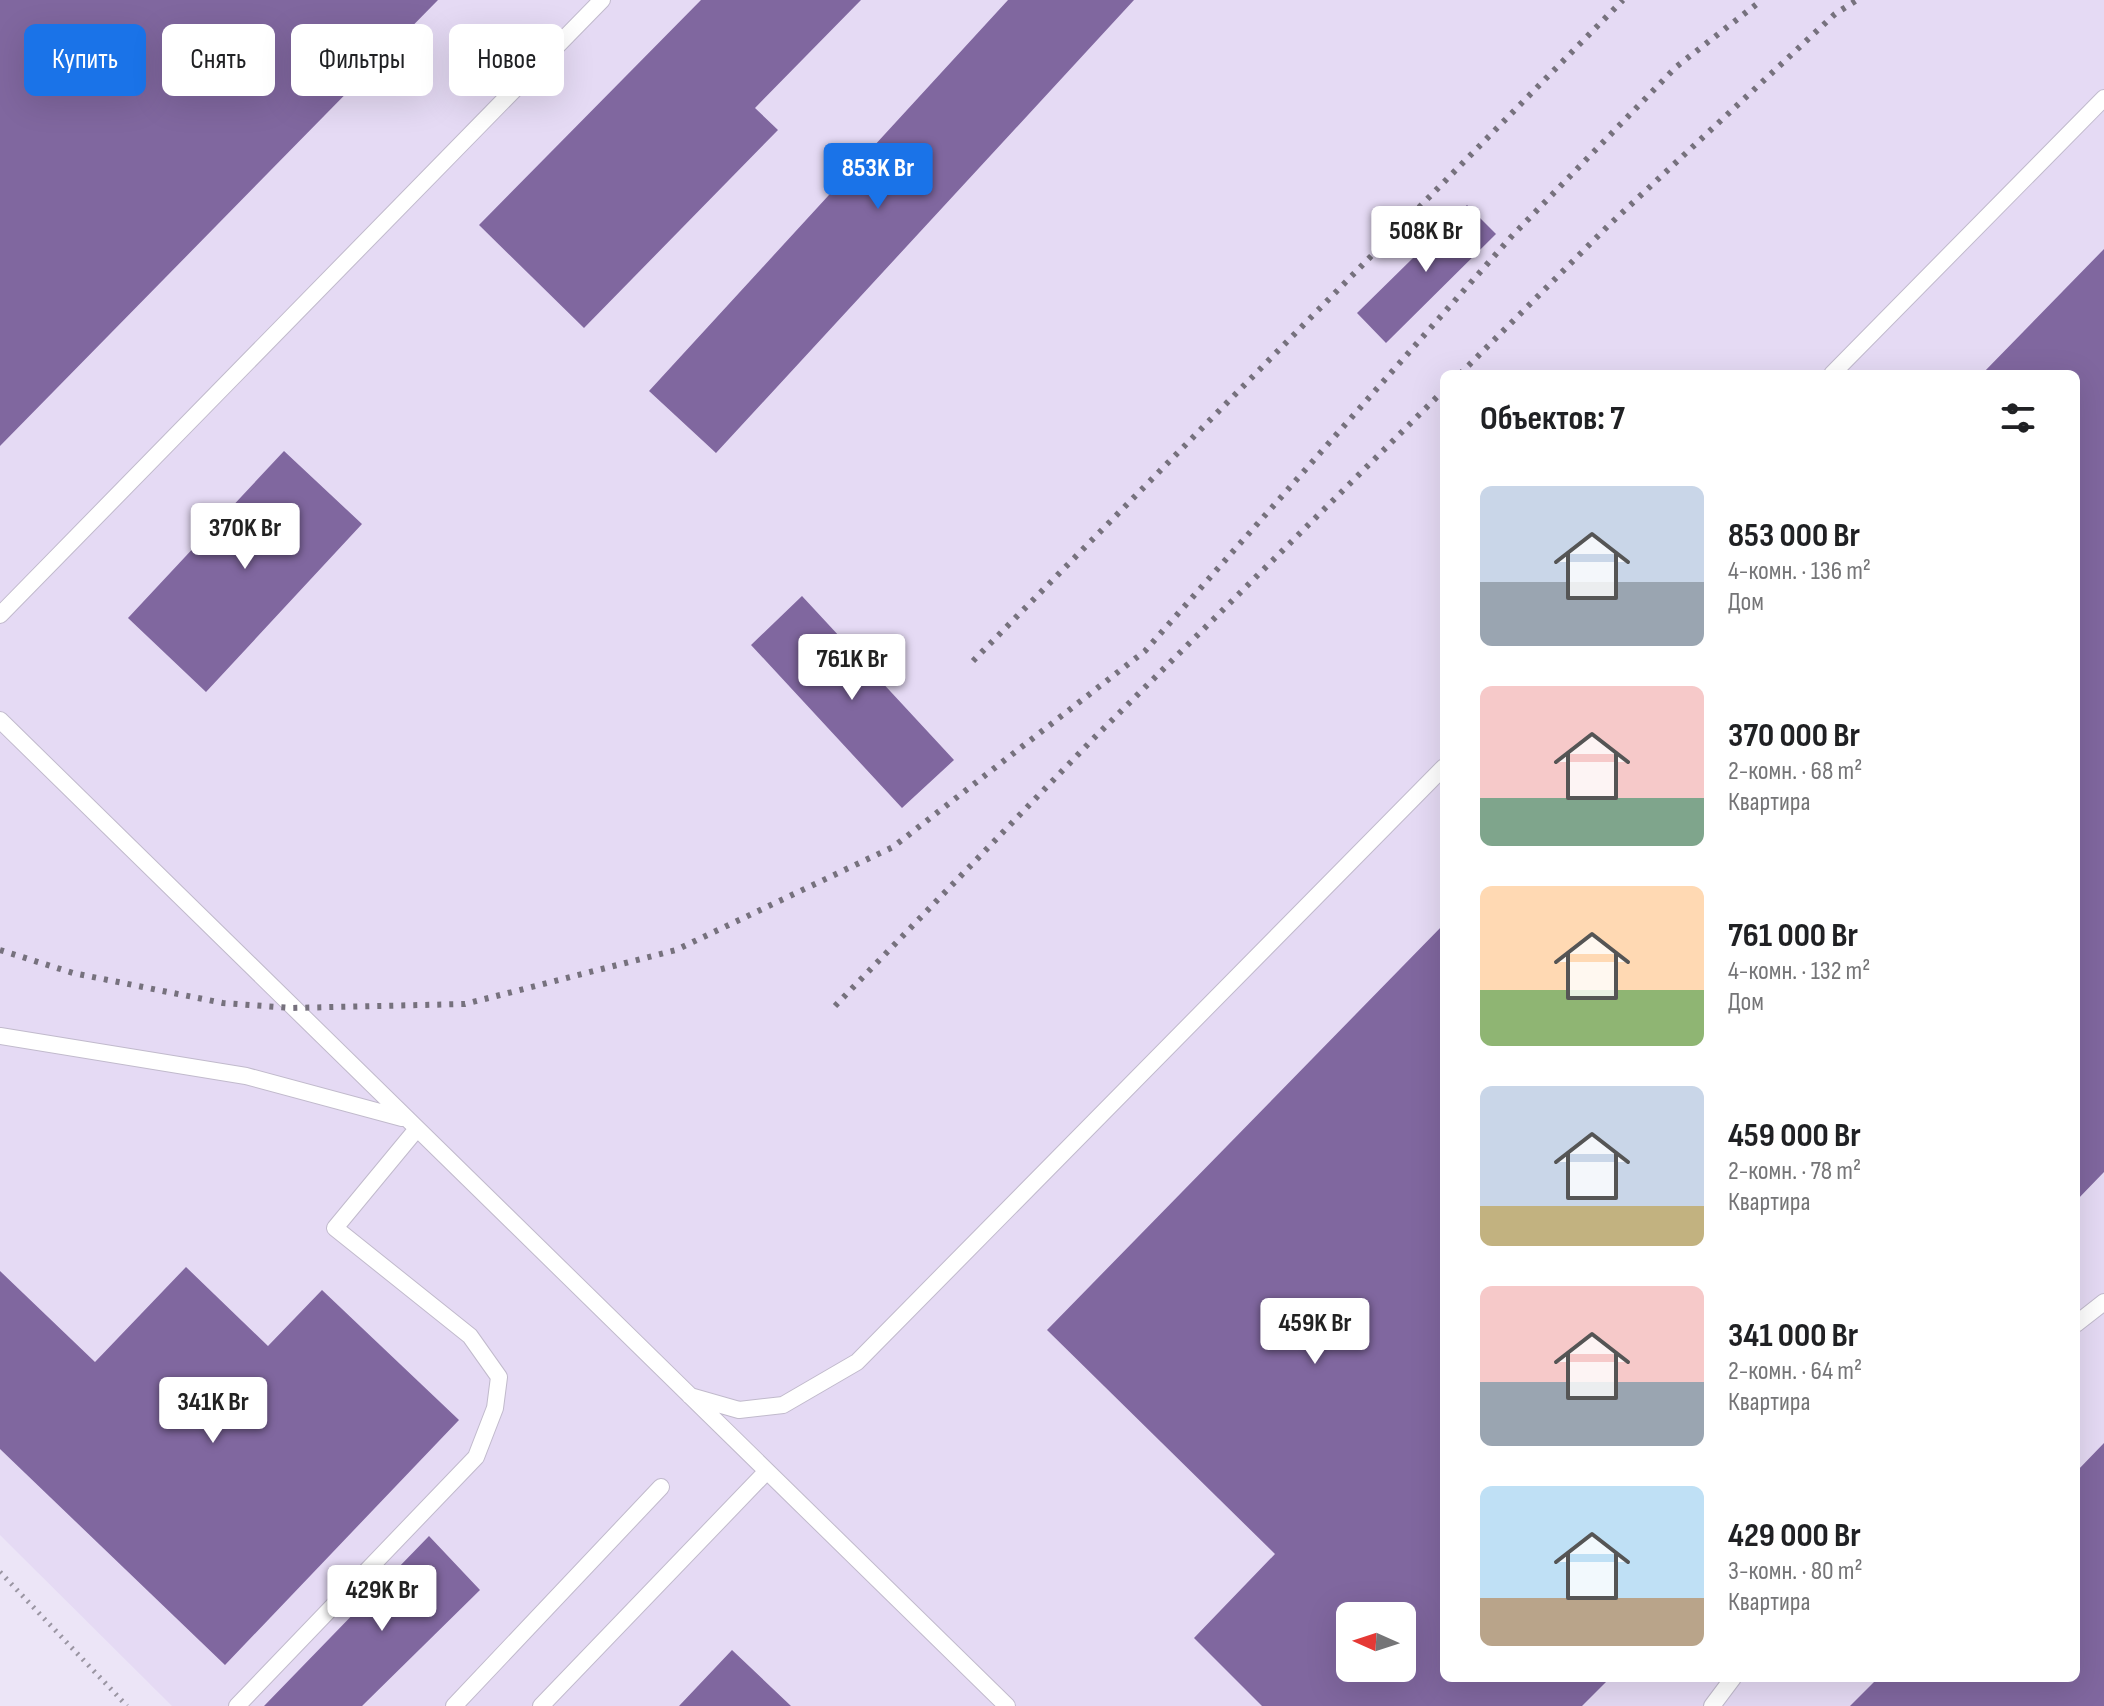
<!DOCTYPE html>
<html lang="ru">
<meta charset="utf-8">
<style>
body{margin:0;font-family:"Sofia Sans Condensed",sans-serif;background:#f6f6f6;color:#202124;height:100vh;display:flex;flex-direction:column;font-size:30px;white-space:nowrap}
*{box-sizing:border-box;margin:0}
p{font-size:26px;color:#757577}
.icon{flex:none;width:44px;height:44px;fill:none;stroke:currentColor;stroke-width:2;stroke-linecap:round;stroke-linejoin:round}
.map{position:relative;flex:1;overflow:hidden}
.side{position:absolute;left:1440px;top:370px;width:640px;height:1312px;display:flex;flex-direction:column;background:#fff;border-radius:12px;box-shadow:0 8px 32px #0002}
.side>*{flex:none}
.banner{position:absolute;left:24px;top:24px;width:760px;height:72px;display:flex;gap:16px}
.needle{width:52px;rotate:273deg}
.buttons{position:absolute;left:1336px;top:1602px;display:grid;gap:16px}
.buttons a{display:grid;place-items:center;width:80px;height:80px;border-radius:12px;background:#fff;box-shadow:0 8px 32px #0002;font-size:40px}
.price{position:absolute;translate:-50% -68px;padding:0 18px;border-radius:8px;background:#fff;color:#222;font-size:26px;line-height:52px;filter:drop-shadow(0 2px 4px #0008)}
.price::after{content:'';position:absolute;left:50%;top:48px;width:24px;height:18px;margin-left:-12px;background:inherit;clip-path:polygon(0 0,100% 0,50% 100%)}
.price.active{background:#1a73e8;color:#fff}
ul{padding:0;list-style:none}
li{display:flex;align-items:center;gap:24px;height:200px;padding:0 40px}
li span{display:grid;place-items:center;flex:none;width:224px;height:160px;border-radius:12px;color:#555}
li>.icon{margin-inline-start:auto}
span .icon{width:96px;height:96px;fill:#fffc;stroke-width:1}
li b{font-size:34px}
h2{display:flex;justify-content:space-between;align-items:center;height:96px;padding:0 40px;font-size:34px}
.tag{padding:0 28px;border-radius:12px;background:#fff;box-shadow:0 8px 32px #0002;font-size:28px;line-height:72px}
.tag.active{background:#1a73e8;color:#fff}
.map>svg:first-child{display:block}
.built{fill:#e5daf4;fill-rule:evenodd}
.building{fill:#80679f;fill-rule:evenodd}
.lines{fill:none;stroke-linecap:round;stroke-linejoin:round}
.service-casing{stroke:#c1bacc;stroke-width:18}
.path{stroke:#9a95a2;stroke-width:5;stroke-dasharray:2 6;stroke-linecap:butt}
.service{stroke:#fff;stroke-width:16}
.rail{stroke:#76717d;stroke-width:6;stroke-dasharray:4 8;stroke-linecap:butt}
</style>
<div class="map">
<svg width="2104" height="1706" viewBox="0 0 2104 1706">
<rect width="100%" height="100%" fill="#ece5f7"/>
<path class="built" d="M0,0H2104V1706H172L0,1535ZM1444,374H2076V1678H1444ZM1350,1616H1402V1668H1350Z"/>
<path class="building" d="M0,0H438L0,446Z
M701,0H861L755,108L778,130L584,328L479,225Z
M1008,0H1134L716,453L649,391Z
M1467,205L1496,234L1386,343L1357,313Z
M2104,249V1172L2076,1201V374H1982Z
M284,451L362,524L206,692L128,618Z
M802,596L954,760L902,808L751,645Z
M1444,924V1678H1610L1582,1706H1262L1194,1638L1275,1554L1047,1330ZM1350,1616H1402V1668H1350Z
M186,1267L268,1346L322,1290L459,1420L225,1665L0,1449V1271L95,1362Z
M2104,1443V1706H1850L1878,1678H2076V1472Z
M429,1536L480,1590L362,1706H264Z
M732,1650L791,1706H679Z"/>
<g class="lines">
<g class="service-casing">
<path id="service" d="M1832,374L2104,98
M0,615L602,0
M0,720L1007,1706
M0,1036L246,1076L402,1118
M2076,1324L2104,1302
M690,1396L739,1410L783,1405L857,1362L1444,767
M237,1706L476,1457L495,1408L499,1377L470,1336L335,1228L416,1130
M454,1706L661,1487
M541,1706L766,1472
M1712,1706L1733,1678"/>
</g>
<path class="path" d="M0,1572L127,1706"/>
<use href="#service" class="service"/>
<path class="rail" d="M1460,374L1610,224L1835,14L1857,0
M973,661L1623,0
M0,950L73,973L223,1003L291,1008L465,1004L676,950L893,847L1145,651L1511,237L1676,67L1762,0
M835,1006L1093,739L1444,390"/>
</g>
</svg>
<div class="buttons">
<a><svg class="needle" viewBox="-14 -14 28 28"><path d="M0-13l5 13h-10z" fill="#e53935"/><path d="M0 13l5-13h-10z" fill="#757577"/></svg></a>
</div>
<b class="price active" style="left:878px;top:211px">853K Br</b>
<b class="price" style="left:1426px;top:274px">508K Br</b>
<b class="price" style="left:245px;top:571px">370K Br</b>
<b class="price" style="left:852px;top:702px">761K Br</b>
<b class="price" style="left:1315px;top:1366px">459K Br</b>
<b class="price" style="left:213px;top:1445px">341K Br</b>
<b class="price" style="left:382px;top:1633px">429K Br</b>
<div class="banner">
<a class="tag active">Купить</a>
<a class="tag">Снять</a>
<a class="tag">Фильтры</a>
<a class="tag">Новое</a>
</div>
<section class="side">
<h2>Объектов: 7<svg class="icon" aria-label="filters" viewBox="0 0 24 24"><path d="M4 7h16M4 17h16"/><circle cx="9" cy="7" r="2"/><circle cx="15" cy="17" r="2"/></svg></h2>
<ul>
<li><span style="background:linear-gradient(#c9d6e8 60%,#9aa5b1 0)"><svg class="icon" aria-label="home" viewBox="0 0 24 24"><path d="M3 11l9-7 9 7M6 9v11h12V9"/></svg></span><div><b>853 000 Br</b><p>4-комн. · 136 m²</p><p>Дом</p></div></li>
<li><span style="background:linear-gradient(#f6c9c9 70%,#7fa58c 0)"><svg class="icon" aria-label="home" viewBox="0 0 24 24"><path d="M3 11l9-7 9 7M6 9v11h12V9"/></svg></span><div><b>370 000 Br</b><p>2-комн. · 68 m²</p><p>Квартира</p></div></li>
<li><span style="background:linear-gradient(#ffd9b3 65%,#8fb573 0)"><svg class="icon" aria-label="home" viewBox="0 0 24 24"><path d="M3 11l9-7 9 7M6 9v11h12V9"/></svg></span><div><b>761 000 Br</b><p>4-комн. · 132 m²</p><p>Дом</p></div></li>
<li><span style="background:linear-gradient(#c9d6e8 75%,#c2b280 0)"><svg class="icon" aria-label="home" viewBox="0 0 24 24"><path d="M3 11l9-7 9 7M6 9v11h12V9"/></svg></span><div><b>459 000 Br</b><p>2-комн. · 78 m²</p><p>Квартира</p></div></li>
<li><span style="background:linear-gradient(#f6c9c9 60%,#9aa5b1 0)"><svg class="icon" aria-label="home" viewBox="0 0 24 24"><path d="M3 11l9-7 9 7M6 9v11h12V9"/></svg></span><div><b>341 000 Br</b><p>2-комн. · 64 m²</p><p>Квартира</p></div></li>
<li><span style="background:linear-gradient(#bfe0f5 70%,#b9a48a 0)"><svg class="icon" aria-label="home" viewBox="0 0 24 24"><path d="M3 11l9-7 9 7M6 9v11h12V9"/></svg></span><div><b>429 000 Br</b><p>3-комн. · 80 m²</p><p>Квартира</p></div></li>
</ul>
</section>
</div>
